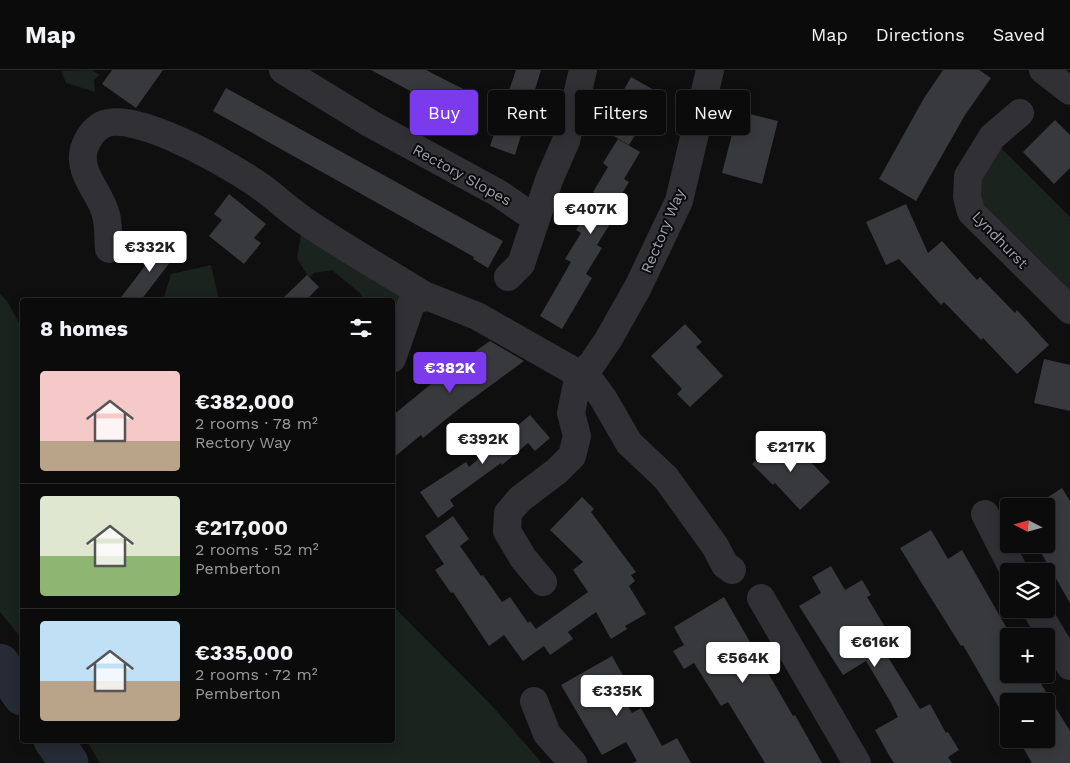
<!DOCTYPE html>
<meta charset="utf-8">
<style>
body{margin:0;font-family:"Work Sans",sans-serif;background:#19191a;color:#f1f3f6;height:100vh;display:flex;flex-direction:column;font-size:19px;white-space:nowrap}
*{box-sizing:border-box;margin:0}
p{font-size:16px;color:#9a9b9d}
.icon{flex:none;width:28px;height:28px;fill:none;stroke:currentColor;stroke-width:2;stroke-linecap:round;stroke-linejoin:round}
.map{position:relative;flex:1;overflow:hidden}
.drawer{position:absolute;left:20px;top:228px;width:375px;height:445px;display:flex;flex-direction:column;background:#0b0b0c;border-radius:5px;box-shadow:0 2px 12px #0003,0 0 0 1px #2b2b2d}
.drawer>*{flex:none}
.top-card{position:absolute;left:410px;top:20px;width:475px;height:45px;display:flex;gap:10px}
.needle{width:32px;rotate:276deg}
.controls{position:absolute;left:1000px;top:428px;display:grid;gap:10px}
.controls a{display:grid;place-items:center;width:55px;height:55px;border-radius:5px;background:#0b0b0c;box-shadow:0 2px 12px #0003,0 0 0 1px #2b2b2d;font-size:25px}
.price{position:absolute;translate:-50% -42px;padding:0 11px;border-radius:5px;background:#fff;color:#222;font-size:16px;line-height:32px;filter:drop-shadow(0 1px 2px #0008)}
.price::after{content:'';position:absolute;left:50%;top:30px;width:15px;height:11px;margin-left:-8px;background:inherit;clip-path:polygon(0 0,100% 0,50% 100%)}
.price.current{background:#7c3aed;color:#fff}
ul{padding:0;list-style:none}
li{display:flex;align-items:center;gap:15px;height:125px;padding:0 20px}
li+li{border-top:1px solid #2b2b2d}
li span{display:grid;place-items:center;flex:none;width:140px;height:100px;border-radius:5px;color:#555}
li>.icon{margin-inline-start:auto}
span .icon{width:60px;height:60px;fill:#fffc;stroke-width:1}
li b{font-size:21px}
h2{display:flex;justify-content:space-between;align-items:center;height:60px;padding:0 20px;font-size:21px}
.pill{padding:0 18px;border-radius:5px;background:#0b0b0c;box-shadow:0 2px 12px #0003,0 0 0 1px #2b2b2d;font-size:18px;line-height:45px}
.pill.current{background:#7c3aed;color:#fff}
header{display:flex;align-items:center;gap:30px;box-sizing:border-box;height:70px;padding:0 25px;background:#0b0b0c;border-bottom:1px solid #2b2b2d}
header strong{font-size:24px}
nav{display:flex;gap:28px;margin-inline-start:auto;font-size:18px}
.map>svg:first-child{display:block}
.green{fill:#1b231e}
.lines{fill:none;stroke-linecap:round;stroke-linejoin:round}
.river{stroke:#272b35;stroke-width:39}
.building{fill:#38393d}
.minor{stroke:#303035;stroke-width:28}
.labels{text-anchor:middle;dominant-baseline:central;stroke-width:4;stroke-linejoin:round;paint-order:stroke}
.street-label{font-size:15px;fill:#9fa0b1;stroke:#0a0a0b}
</style>
<header>
<strong>Map</strong>
<nav><a>Map</a><a>Directions</a><a>Saved</a></nav>
</header>
<div class="map">
<svg width="1070" height="693" viewBox="0 0 1070 693">
<rect width="100%" height="100%" fill="#0f0f10"/>
<path class="green" d="M91,0L100,5L94,10L95,22L66,13L61,1Z
M1000,77L1070,147V224L985,141L978,121L981,109Z
M302,158L404,221L393,249L392,230H364L361,224L332,200L314,203L309,208L297,188Z
M211,195L219,230H163L171,204Z
M0,224L7,231L22,258V569L0,542Z
M393,536L494,638L542,693H100L86,670H392Z"/>
<g class="lines">
<path class="river" d="M0,593L22,626
M53,670L69,693"/>
</g>
<path class="building" d="M112,0H163L136,38L102,14Z
M371,0H426L473,24L461,48Z
M516,0H541L515,85L490,76Z
M943,0H979L991,8L965,45L916,131L879,109L924,28Z
M631,7L654,20L638,47L644,51L629,75L607,62L623,36L617,32Z
M226,18L503,171L488,198L473,189L474,187L213,41Z
M738,41L778,51L762,114L722,103Z
M1055,50L1070,65V98L1054,114L1023,82Z
M618,69L640,82L624,109L629,112L608,147L613,149L597,175L602,178L586,204L592,208L562,259L540,246L571,192L565,189L581,163L576,160L597,125L593,122L608,97L603,93Z
M229,124L266,154L254,168L261,173L244,194L209,166L222,150L214,144Z
M906,134L928,183L942,171L977,210L980,207L1015,243L1017,240L1049,275L1017,304L983,268L981,270L944,232L941,235L899,189L886,195L866,152Z
M164,171L178,182L141,230H119Z
M307,205L319,217L306,230H281Z
M685,254L702,272L696,277L723,306L690,337L677,324L682,319L651,286Z
M490,271L524,291L460,338L423,368L421,365L392,389V346L447,301Z
M1044,289L1070,295V341L1034,333Z
M530,345L550,368L535,381L528,373L502,395L501,393L450,430L454,436L438,448L420,422L466,392L469,397Z
M780,367L802,390L806,387L830,412L800,440L775,413L773,415L752,394Z
M1062,418L1070,431V533L1036,474H1046V436L1042,431Z
M582,427L594,439L591,442L636,502L631,505L635,511L629,516L646,544L625,556L627,559L611,569L596,542L568,562L573,569L550,585L544,576L523,591L504,565L489,576L453,522L451,523L435,500L444,494L425,466L453,446L469,469L460,476L481,506L483,505L502,532L510,527L528,553L530,551L536,559L588,522L573,500L583,492L550,460Z
M931,460L948,489L962,480L1009,562V604H1035L1070,661V693H1032L1018,669H1046V631H1009V655L963,575L961,576L921,512L900,478Z
M831,496L845,520L862,510L871,525L867,527L894,572L883,579L920,639L930,634L946,663L948,662L959,680L948,687L952,693H894L889,685L875,660L898,647L890,631L866,591L843,605L799,536L821,523L812,507Z
M724,527L793,646L795,645L822,693H765L728,632L721,636L694,593L684,599L673,581L684,575L674,557Z
M612,586L625,609L615,615L632,643L641,638L662,676L677,668L691,693H633L637,691L626,672L602,685L561,615Z"/>
<g class="lines">
<path class="minor" d="M283,0L371,54L498,123L536,149
M1043,0L1070,21
M1020,43L992,67L968,106L967,127L971,142L1070,240
M109,179C108,169 109,156 106,145C101,123 77,103 84,79C87,70 93,60 102,55C133,38 233,97 260,116C275,127 288,139 302,149C342,177 386,201 427,227
M508,207L521,194L549,110L566,71L583,0
M392,289L413,229L429,227L477,246L579,304L571,343L577,366L572,386L557,401L520,429L508,443L507,461L523,488L543,512
M583,301L603,328L629,373L666,408L715,476L725,495L732,500
M579,304L591,295L608,270L638,217L679,131L710,0
M985,444L1014,501
M761,528L857,693
M1036,539L1070,596
M534,631L547,664L573,693"/>
</g>
<g class="labels">
<g class="street-label">
<text transform="translate(462 105) rotate(29)">Rectory Slopes</text>
<text transform="translate(663 161) rotate(-67)">Rectory Way</text>
<text transform="translate(1000 170) rotate(46)">Lyndhurst</text>
</g>
</g>
</svg>
<div class="controls">
<a><svg class="needle" viewBox="-14 -14 28 28"><path d="M0-13l5 13h-10z" fill="#e53935"/><path d="M0 13l5-13h-10z" fill="#9a9b9d"/></svg></a>
<a><svg class="icon" aria-label="layers" viewBox="0 0 24 24"><path d="M12 4l9 5-9 5-9-5zM3 14l9 5 9-5"/></svg></a>
<a>+</a>
<a>−</a>
</div>
<b class="price" style="left:591px;top:165px">€407K</b>
<b class="price" style="left:150px;top:203px">€332K</b>
<b class="price current" style="left:450px;top:324px">€382K</b>
<b class="price" style="left:483px;top:395px">€392K</b>
<b class="price" style="left:791px;top:403px">€217K</b>
<b class="price" style="left:875px;top:598px">€616K</b>
<b class="price" style="left:743px;top:614px">€564K</b>
<b class="price" style="left:617px;top:647px">€335K</b>
<div class="top-card">
<a class="pill current">Buy</a>
<a class="pill">Rent</a>
<a class="pill">Filters</a>
<a class="pill">New</a>
</div>
<section class="drawer">
<h2>8 homes<svg class="icon" aria-label="filters" viewBox="0 0 24 24"><path d="M4 7h16M4 17h16"/><circle cx="9" cy="7" r="2"/><circle cx="15" cy="17" r="2"/></svg></h2>
<ul>
<li><span style="background:linear-gradient(#f6c9c9 70%,#b9a48a 0)"><svg class="icon" aria-label="home" viewBox="0 0 24 24"><path d="M3 11l9-7 9 7M6 9v11h12V9"/></svg></span><div><b>€382,000</b><p>2 rooms · 78 m²</p><p>Rectory Way</p></div></li>
<li><span style="background:linear-gradient(#dfe7d0 60%,#8fb573 0)"><svg class="icon" aria-label="home" viewBox="0 0 24 24"><path d="M3 11l9-7 9 7M6 9v11h12V9"/></svg></span><div><b>€217,000</b><p>2 rooms · 52 m²</p><p>Pemberton</p></div></li>
<li><span style="background:linear-gradient(#bfe0f5 60%,#b9a48a 0)"><svg class="icon" aria-label="home" viewBox="0 0 24 24"><path d="M3 11l9-7 9 7M6 9v11h12V9"/></svg></span><div><b>€335,000</b><p>2 rooms · 72 m²</p><p>Pemberton</p></div></li>
</ul>
</section>
</div>
